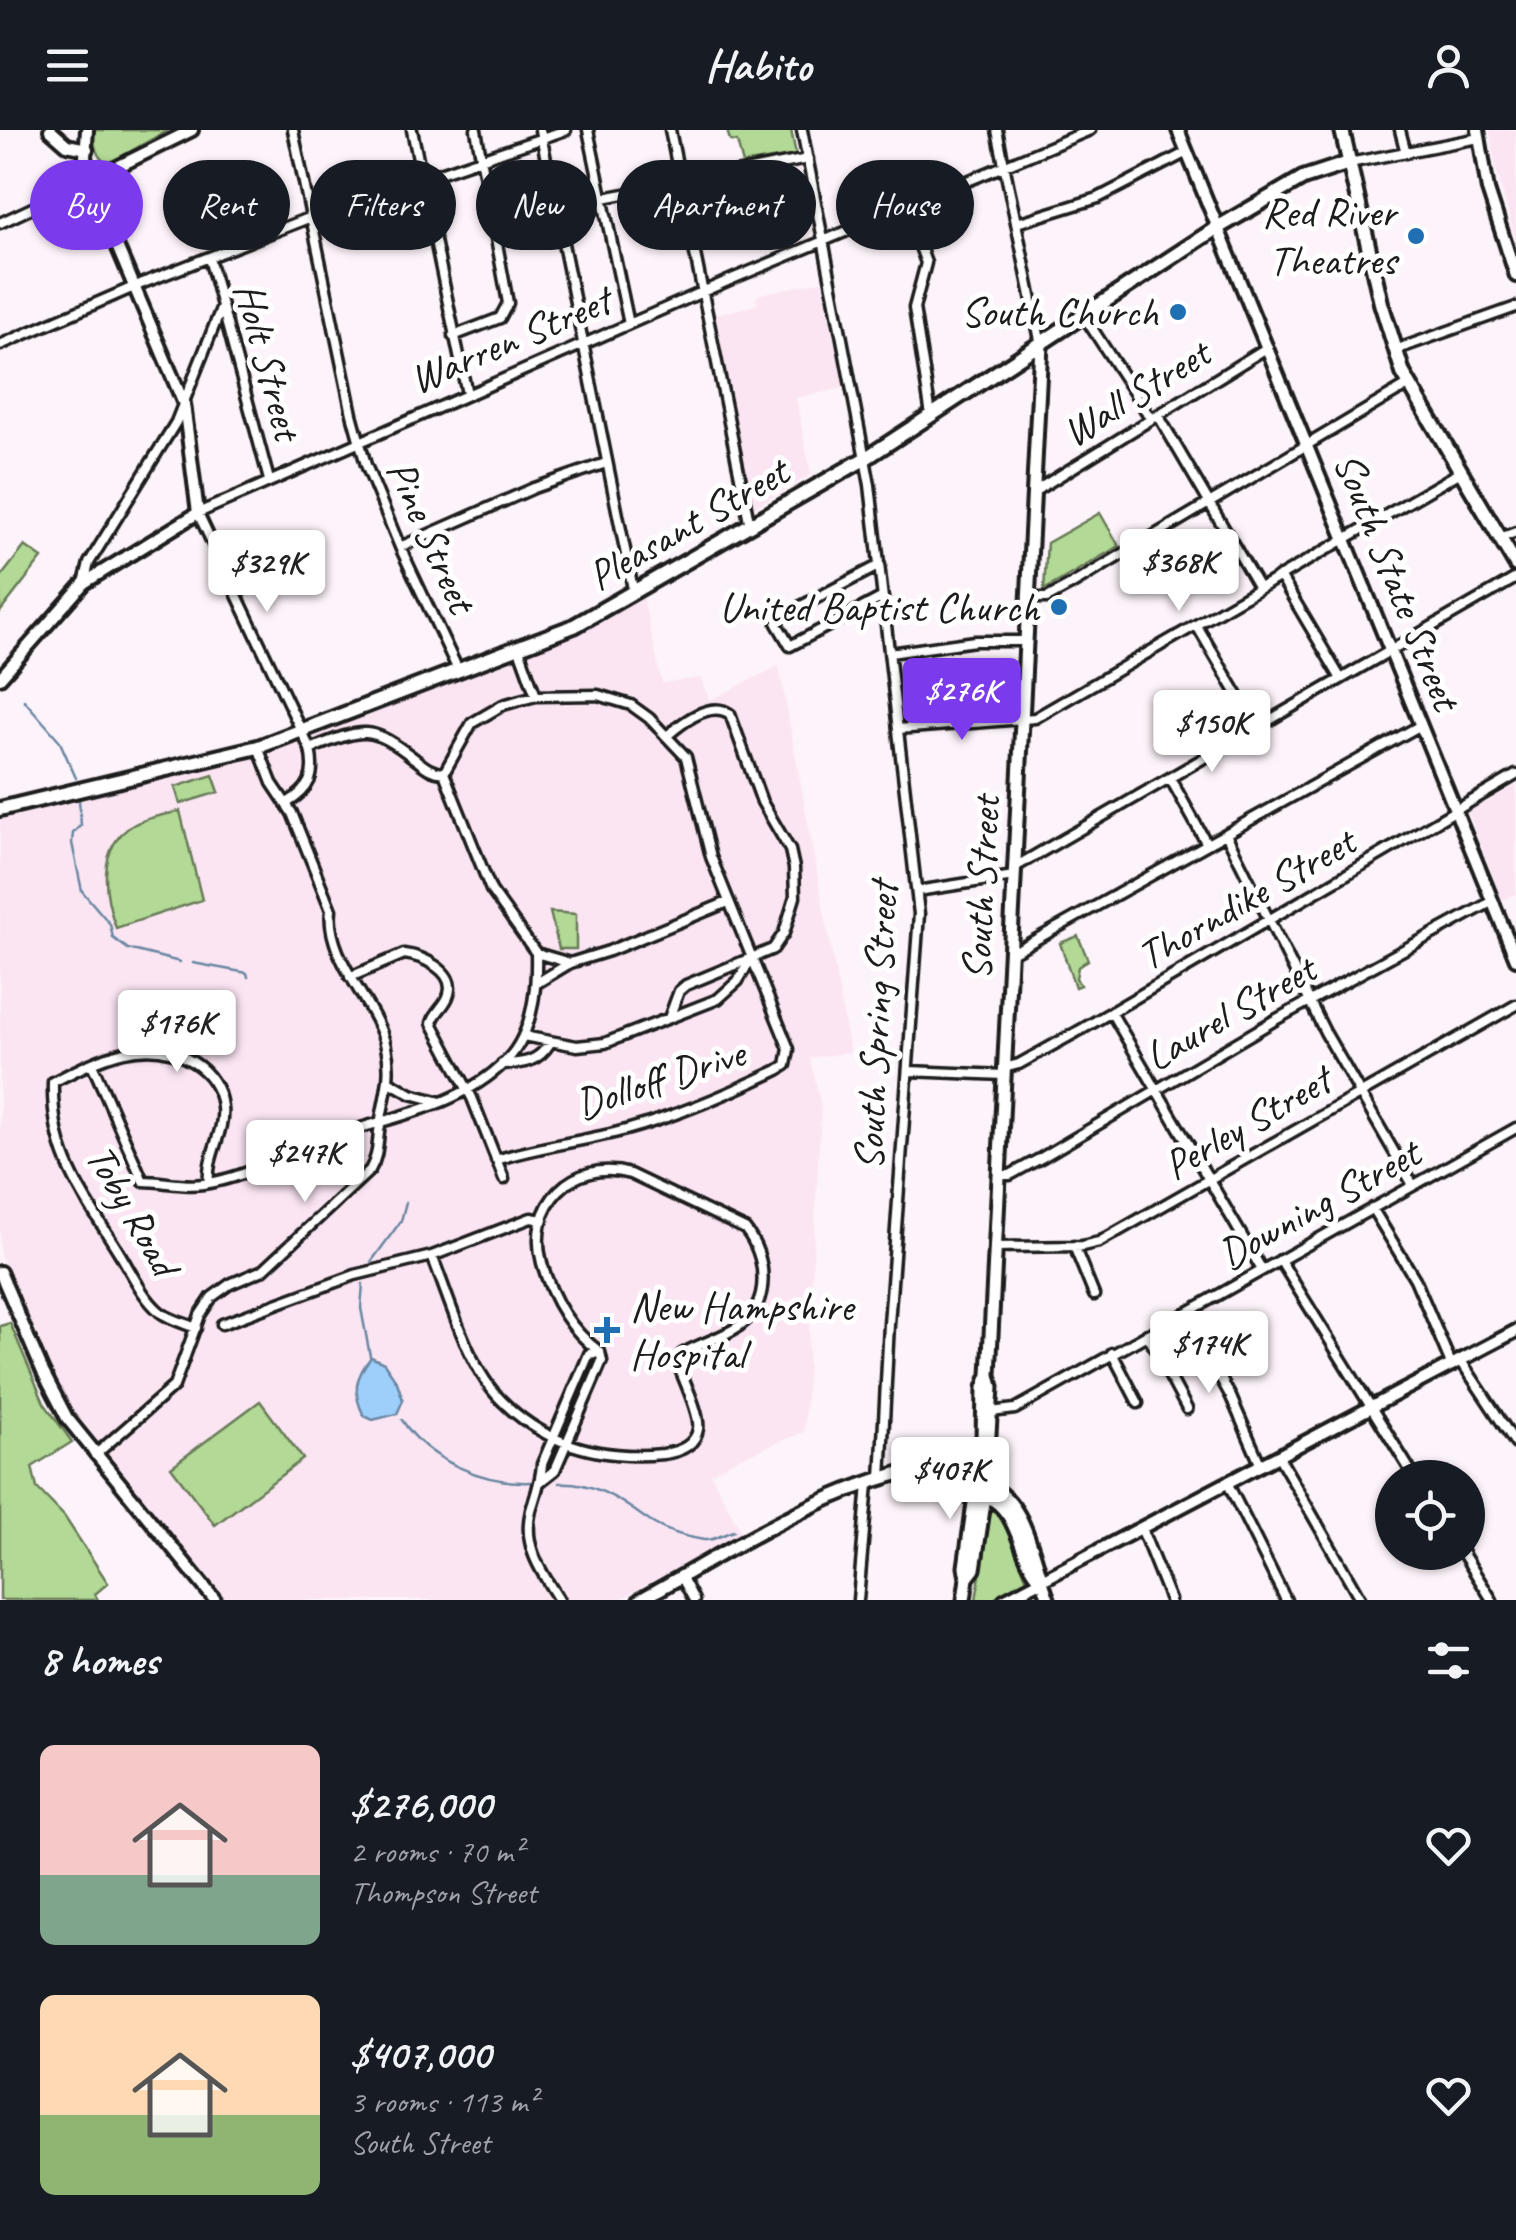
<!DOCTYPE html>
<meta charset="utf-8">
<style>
body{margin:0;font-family:Caveat,sans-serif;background:#242831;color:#f1f3f6;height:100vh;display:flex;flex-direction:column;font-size:38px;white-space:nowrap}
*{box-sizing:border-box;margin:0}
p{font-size:32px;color:#9ea1a6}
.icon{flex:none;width:55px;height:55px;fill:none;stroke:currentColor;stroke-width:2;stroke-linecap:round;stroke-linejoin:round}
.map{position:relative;height:1470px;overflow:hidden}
.drawer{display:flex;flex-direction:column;background:#171b24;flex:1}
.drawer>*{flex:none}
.banner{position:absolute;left:30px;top:30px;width:1000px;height:90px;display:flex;gap:20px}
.tools{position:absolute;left:1375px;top:1330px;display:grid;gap:20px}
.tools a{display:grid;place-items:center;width:110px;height:110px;border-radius:50%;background:#171b24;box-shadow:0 2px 8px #0004;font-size:50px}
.price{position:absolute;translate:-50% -85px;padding:0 22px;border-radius:10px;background:#fff;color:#222;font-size:32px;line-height:65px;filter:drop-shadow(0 2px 5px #0008)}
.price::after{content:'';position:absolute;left:50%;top:60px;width:30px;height:22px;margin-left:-15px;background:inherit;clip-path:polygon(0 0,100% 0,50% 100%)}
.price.selected{background:#7c3aed;color:#fff}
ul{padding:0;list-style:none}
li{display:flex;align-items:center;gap:30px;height:250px;padding:0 40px}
li span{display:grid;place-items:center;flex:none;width:280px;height:200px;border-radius:15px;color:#555}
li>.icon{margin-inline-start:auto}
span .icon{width:120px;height:120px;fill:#fffc;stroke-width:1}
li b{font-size:42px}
h2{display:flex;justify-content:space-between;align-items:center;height:120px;padding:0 40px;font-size:42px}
.pill{padding:0 35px;border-radius:45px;background:#171b24;box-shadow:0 2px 8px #0004;font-size:35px;line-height:90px}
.pill.selected{background:#7c3aed;color:#fff}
header{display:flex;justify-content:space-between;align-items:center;height:130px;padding:0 40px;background:#171b24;font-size:45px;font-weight:600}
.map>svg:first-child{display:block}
.built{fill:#fbe5f3}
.green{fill:#b2d995;stroke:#677a58;stroke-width:2.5}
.water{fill:#9ecffb;stroke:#6a87a2;stroke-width:2.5}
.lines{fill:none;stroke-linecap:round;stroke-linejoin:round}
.stream{stroke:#6a87a2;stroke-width:2.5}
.minor-casing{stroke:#1c1c1c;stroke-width:15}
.tertiary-casing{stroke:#1c1c1c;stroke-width:18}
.secondary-casing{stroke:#1c1c1c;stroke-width:19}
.primary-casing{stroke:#1c1c1c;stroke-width:20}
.minor{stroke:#fff;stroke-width:8}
.tertiary{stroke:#fff;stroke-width:10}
.secondary{stroke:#fff;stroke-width:11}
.primary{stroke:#fff;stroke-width:12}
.poi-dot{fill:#1f6fb2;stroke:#fff;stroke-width:4}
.labels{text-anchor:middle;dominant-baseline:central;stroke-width:10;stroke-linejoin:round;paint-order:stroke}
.poi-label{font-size:42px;fill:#1c1c1c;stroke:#fff;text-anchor:end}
.street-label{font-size:42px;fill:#1c1c1c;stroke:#fff}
</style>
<header><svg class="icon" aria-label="menu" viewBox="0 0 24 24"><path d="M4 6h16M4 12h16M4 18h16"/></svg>Habito<svg class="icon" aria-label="person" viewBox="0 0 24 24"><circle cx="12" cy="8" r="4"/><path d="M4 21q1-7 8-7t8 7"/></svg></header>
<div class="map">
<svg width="1516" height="1470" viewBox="0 0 1516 1470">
<rect width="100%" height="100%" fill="#fdf3fa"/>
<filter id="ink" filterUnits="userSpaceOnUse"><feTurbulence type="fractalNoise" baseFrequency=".01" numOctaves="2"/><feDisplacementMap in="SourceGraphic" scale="20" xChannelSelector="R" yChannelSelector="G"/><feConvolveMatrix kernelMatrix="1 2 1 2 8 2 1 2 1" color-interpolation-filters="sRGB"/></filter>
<g filter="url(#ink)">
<path class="built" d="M1490,0H1516V112L1496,39Z
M822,151L844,258L796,268L811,345L753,378L715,184L757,175L756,168L761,164Z
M643,467L662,553L700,548L710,570L779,536L850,922L810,928L821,977L804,1302L734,1330L711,1344L741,1402L619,1470H224L68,1278L0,1124V683L251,624L298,609L541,517Z
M1516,655V764L1502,770L1468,682Z"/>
<path class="green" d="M93,0H168L108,34C95,27 94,14 93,0Z
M727,0H791L796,25L743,34L737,12L730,11Z
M1100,383L1119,416L1044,460L1047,413Z
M25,416L42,428L0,482V448Z
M213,645L219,662L180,674L175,657Z
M180,681L202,770L116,798C104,765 96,717 133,695C147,687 165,685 180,681Z
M550,782L576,784V819H559Z
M1078,806L1088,830L1078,837L1076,848L1080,855L1075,857L1060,813Z
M10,1193L44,1273L72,1312L32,1337L37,1358L64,1386L108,1453L95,1464L98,1470H0V1196Z
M260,1271L303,1329L215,1395L171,1337Z
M991,1377L1003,1390L1027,1450L992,1470H976Z"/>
<path class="water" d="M371,1227L384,1233L397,1252L403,1270L397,1284L373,1290L364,1286C352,1263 355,1247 371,1227Z"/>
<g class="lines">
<path class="stream" d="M24,570L59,610L76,648
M79,670L81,695L73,703L72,713L82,761L110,794L113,808L128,819L180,832
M193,833L247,843L248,847
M371,1132L401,1091L406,1072
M363,1154L361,1178L370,1226
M402,1290C428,1331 484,1354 531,1352
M559,1353C592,1351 619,1369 645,1388C661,1400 686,1407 704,1410C715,1411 724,1403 734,1401"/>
<g class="minor-casing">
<path id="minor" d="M293,0L352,284L366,335L400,417L458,540
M412,0L467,264
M540,0L634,464
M588,0L629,194
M670,0L750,396
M802,0L870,355L919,784L889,1194L881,1349
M997,0L1041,215
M1400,0L1406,23
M1349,33L1479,8
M603,68L808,29
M905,76L926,133L914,178L931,285
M0,93L86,53
M1017,93L1098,68L1187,22
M209,128L269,350
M1084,186L1151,289
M453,206L500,188L508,173L476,0
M0,215L143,153L319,84L566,0
M1395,220L1516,177
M1158,285L1259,458
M1035,361L1268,217
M1500,408L1516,402
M400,417L534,358L606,333
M880,435L782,486L777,494L790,516L883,467
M1280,446L1341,549
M84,453L89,433L176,292L222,176
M1030,468H1047L1069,456L1408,255
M1197,496L1257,598
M519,519L536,566
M890,523L975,511H1026
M898,599L1035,588L1459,343
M668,605C683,592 711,570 730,584L762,672L790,720L794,738L795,767L784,803L773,819L686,855L679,861L669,888
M310,619C363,598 370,594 415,629C425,637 431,642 444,643
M444,643L472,593L503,575L520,570L536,566L598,565L631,575L649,588L686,627L711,727L789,919L786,935L778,940C730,963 677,986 626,1000C582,1012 539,1016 496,1030
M444,643L491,760L536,823L570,833
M1170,648L1207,714
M287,673C310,659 316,646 310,619L198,383L732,149L1090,0
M1226,704L1325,902L1413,1055
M1015,737L1516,448
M917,761L1014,746
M1010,824L1421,595
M350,847L404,824C422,826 456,841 449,864C446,876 435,881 432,893L472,968L504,1049
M537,853L570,833L609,821L728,772
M1111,882L1262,1140
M523,906L577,916L605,913L718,869L738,851L751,829
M92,934L143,1051C163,1051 184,1057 203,1054C246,1048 286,1024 326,1009C387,987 458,979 506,931C533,904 537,859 536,823
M502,934C524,934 538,932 550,913
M1004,938L1019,934L1084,898L1516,645
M909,941L1004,945
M390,952L411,964L441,972
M998,1045H1010L1041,1028L1275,890L1493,771
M1372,1078L1415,1149L1452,1236
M1074,1116L1094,1165
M995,1117L1082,1116L1099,1112L1516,875
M432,1126C450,1170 468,1238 502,1271C547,1316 602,1330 663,1324C678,1322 695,1316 698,1299C701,1285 683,1249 678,1234L682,1224C700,1213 722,1208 739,1196C772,1173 767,1126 745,1099L630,1044C573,1028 526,1075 542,1133C552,1169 570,1200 600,1222
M1280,1130L1415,1348
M1185,1183L1231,1267L1261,1336
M222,1194L355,1145L432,1126L531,1088L543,1090
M196,1198C184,1193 170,1190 160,1182C143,1168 131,1142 120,1124C83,1064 51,1027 53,952C98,929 146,903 193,932C209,942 220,958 222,977C225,1003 206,1026 209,1053
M1147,1204L1187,1279
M1112,1223L1138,1273
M1461,1231L1516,1314
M991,1282L1015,1279L1516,998
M95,1325L174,1256L200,1185L212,1167L230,1154L263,1140L370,1040C379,1025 377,1012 380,995C384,967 393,946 386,917C377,874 325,828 331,780L292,683L272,653L258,617
M1279,1327L1361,1470
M541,1351L555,1340L602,1231L600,1222L589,1224L542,1334C541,1351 536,1364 531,1380C522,1416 541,1441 559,1470
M1228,1354L1286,1470
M1142,1400L1170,1470
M1462,1422L1492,1470
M681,1446L694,1470
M858,1470L868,1354"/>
</g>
<g class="tertiary-casing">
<path id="tertiary" d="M50,0L67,15L87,19
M87,0L85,27L89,43
M1178,0L1516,829
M1478,0L1488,60L1516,146
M107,42L192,0
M105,63L95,64L89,60L87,46L92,41L103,40L112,51
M0,548L84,453L198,383L184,274L95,64
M0,1142L43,1242L67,1288L215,1470
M980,1351C1029,1368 1032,1429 1049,1470
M985,1366C1020,1380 1017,1426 1040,1449
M1004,1470L1516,1201"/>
</g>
<g class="secondary-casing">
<path id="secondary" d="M903,1345L960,1356L981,1365
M967,1448L974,1439L985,1366L992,1257L989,1245
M640,1470C725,1423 822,1359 917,1339C937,1335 959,1343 977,1350
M964,1470L967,1448L965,1437L983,1309L984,1258L989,1245L1041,215"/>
</g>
<g class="primary-casing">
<path id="primary" d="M1342,0L1381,173L1403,243L1516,435
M0,679L258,617L574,496L866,328L1212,101L1303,48L1349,33"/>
</g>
<use href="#minor" class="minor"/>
<use href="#tertiary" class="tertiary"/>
<use href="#secondary" class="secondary"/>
<use href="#primary" class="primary"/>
</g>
</g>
<g class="poi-dot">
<circle cx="1416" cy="106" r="10"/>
<circle cx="1178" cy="182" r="10"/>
<circle cx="1059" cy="477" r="10"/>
<path d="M602 1185h10v10h10v10h-10v10h-10v-10h-10v-10h10z"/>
</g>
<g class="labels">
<g class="poi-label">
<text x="1396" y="82">Red River<tspan x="1396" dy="48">Theatres</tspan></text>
<text x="1158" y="182">South Church</text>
<text x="1039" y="477">United Baptist Church</text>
<text x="630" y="1176" text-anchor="start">New Hampshire<tspan x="630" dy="48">Hospital</tspan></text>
</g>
<g class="street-label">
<text transform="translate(510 210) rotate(-23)">Warren Street</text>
<text transform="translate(268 231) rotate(75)">Holt Street</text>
<text transform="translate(1136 263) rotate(-32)">Wall Street</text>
<text transform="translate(688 394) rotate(-30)">Pleasant Street</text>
<text transform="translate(431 406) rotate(66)">Pine Street</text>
<text transform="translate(1397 451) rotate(68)">South State Street</text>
<text transform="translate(981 758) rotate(-87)">South Street</text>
<text transform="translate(1246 769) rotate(-30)">Thorndike Street</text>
<text transform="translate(1230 883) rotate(-30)">Laurel Street</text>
<text transform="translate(876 896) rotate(-87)">South Spring Street</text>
<text transform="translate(660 949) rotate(-18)">Dolloff Drive</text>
<text transform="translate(1247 993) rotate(-30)">Perley Street</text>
<text transform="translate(1319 1074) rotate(-29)">Downing Street</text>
<text transform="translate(132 1080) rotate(60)">Toby Road</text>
</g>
</g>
</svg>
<div class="tools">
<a><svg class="icon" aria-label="locate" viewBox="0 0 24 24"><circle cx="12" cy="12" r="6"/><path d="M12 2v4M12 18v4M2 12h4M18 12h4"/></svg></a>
</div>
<b class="price" style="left:1179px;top:484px">$368K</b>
<b class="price" style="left:267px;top:485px">$329K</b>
<b class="price selected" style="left:962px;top:613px">$276K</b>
<b class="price" style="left:1212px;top:645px">$150K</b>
<b class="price" style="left:177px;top:945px">$176K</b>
<b class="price" style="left:305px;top:1075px">$247K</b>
<b class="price" style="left:1209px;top:1266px">$174K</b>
<b class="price" style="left:950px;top:1392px">$407K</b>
<div class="banner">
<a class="pill selected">Buy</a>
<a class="pill">Rent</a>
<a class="pill">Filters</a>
<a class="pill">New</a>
<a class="pill">Apartment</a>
<a class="pill">House</a>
</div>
</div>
<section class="drawer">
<h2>8 homes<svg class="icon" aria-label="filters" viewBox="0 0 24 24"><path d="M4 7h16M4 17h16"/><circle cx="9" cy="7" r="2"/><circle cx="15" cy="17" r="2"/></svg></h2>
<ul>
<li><span style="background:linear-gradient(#f6c9c9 65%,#7fa58c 0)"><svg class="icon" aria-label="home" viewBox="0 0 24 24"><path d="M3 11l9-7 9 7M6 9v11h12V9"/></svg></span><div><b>$276,000</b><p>2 rooms · 70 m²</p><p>Thompson Street</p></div><svg class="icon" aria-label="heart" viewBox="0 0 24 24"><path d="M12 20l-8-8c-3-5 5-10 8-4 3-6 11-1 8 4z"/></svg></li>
<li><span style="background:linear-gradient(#ffd9b3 60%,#8fb573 0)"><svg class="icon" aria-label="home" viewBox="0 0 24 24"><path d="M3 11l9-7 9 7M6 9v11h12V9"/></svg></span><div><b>$407,000</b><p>3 rooms · 113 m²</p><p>South Street</p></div><svg class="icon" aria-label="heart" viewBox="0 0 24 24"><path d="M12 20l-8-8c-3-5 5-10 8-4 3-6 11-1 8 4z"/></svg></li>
</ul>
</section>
